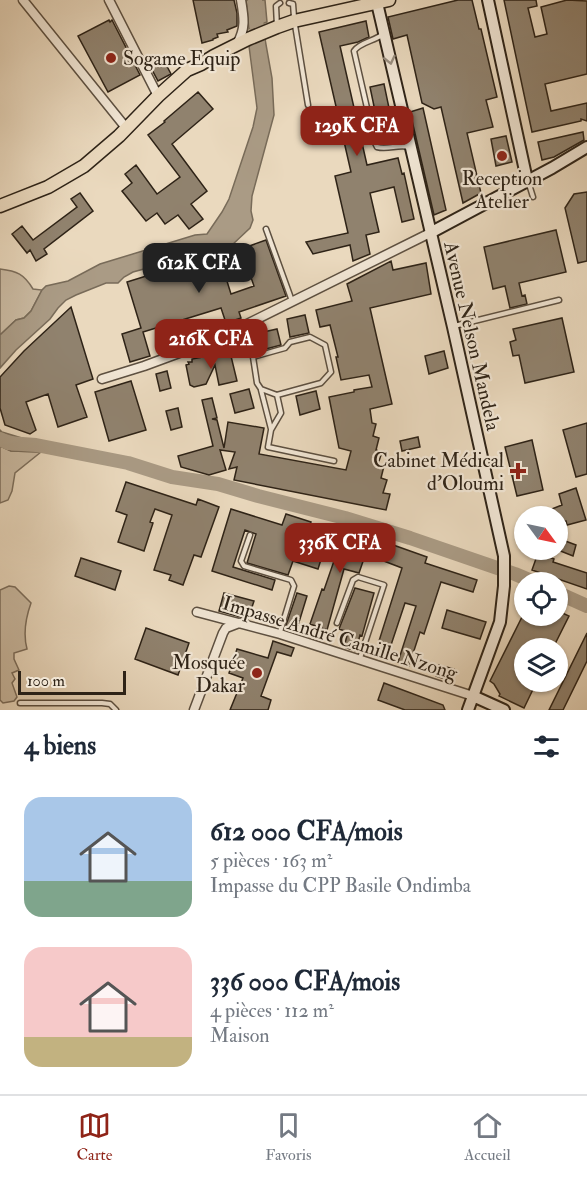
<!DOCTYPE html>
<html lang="fr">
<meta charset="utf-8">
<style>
body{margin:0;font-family:"IM FELL Double Pica",serif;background:#f2f2f3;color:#1f2937;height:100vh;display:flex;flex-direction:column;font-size:22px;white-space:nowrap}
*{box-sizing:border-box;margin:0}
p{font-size:20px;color:#747a83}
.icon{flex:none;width:33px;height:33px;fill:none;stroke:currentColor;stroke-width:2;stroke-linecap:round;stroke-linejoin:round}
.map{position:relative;height:710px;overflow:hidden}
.details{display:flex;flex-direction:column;background:#fff;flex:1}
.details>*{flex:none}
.needle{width:39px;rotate:123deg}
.fabs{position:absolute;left:514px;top:506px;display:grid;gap:12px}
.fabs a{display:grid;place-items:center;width:54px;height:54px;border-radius:50%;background:#fff;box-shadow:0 2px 4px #0004;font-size:30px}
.scale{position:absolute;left:18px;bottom:15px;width:108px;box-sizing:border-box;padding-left:6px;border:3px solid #2e2317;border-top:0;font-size:16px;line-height:21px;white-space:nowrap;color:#2e2317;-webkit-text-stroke:4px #f1e6d5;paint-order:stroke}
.price{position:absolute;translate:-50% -51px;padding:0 14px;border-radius:12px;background:#8f2418;color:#fff;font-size:20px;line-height:39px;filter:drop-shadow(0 2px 3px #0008)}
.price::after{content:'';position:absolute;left:50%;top:36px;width:18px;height:14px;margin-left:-9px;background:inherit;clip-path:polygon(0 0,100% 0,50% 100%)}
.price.active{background:#222;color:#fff}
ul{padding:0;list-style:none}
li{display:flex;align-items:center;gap:18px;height:150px;padding:0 24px}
li span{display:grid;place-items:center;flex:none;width:168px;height:120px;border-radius:18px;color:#555}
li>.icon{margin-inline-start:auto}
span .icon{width:72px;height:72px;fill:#fffc;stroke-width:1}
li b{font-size:26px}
h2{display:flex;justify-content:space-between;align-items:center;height:72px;padding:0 24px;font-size:26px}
.menu{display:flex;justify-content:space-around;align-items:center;height:84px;border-top:2px solid #e0e1e3;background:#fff;font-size:16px;color:#747a83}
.menu a{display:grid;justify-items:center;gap:3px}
.menu .active{color:#8f2418}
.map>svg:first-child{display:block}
.green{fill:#cabaa2;stroke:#7c6e5c;stroke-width:1.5}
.water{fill:#aa9b85;stroke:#786b59;stroke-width:1.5}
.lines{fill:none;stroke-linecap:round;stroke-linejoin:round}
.river{stroke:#aa9b85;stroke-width:14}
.building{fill:#90826e;stroke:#2e2317;stroke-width:1.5}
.lane-casing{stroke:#5d5041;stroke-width:7}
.street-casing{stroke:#5d5041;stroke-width:11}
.secondary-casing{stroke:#2e2317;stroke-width:14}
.primary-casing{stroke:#2e2317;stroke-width:15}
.lane{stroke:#f1e6d5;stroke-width:4}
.street{stroke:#f1e6d5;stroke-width:8}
.secondary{stroke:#f1e6d5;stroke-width:10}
.primary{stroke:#ead9be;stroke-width:12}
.oneway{stroke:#998e80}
.poi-dot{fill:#8f2418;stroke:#f1e6d5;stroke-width:2}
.labels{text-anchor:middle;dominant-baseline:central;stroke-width:4.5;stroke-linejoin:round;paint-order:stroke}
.poi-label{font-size:20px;fill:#2e2317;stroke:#f1e6d5;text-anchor:end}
.street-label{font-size:20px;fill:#2e2317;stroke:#f1e6d5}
</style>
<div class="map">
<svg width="587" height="710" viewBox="0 0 587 710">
<rect width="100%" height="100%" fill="#ead9be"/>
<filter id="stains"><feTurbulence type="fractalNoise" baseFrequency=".00333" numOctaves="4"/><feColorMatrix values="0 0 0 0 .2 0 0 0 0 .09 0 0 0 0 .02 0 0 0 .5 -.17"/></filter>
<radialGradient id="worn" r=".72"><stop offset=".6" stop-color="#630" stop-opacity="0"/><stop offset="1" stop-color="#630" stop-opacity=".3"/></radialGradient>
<path class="green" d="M0,269C17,271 24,274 33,289L42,290L31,311L24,318L16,320L0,335Z
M0,446L11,451L41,452L15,473L12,491L8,500L0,503Z
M9,586L15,587L31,603C26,617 23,634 27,649L14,653V659L19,670L12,673L15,679L12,683L17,697L14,701L3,703L0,700V590Z"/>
<path class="water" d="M246,0H265L267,22L249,29Z
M265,39L272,78L274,115L252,196L251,211L253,220L250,228L231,246L217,253L195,255L133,272L124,277L118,283H106L76,295L66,300L58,308L50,319L16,350L0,368V335L16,320L24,318L31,311L42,290L46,286L68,281L100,264L195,235L207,234L222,212L229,199L253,127L257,108L249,46Z
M0,430L2,432L25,439L38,440L41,452L11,451L0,446Z"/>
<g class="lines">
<path class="river" d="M255,0L259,61
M0,439L8,443L36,445L128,463L172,477L218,484L258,496L345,518L410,538L515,574L534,582
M558,593L587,606"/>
</g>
<path class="building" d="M193,0H234L237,13V26L227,30L228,32L217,34L218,37L213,39V40L202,43Z
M458,0H472L479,29H481L497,97L486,100L493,127L467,133L481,193L463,203L441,107L434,109L422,103L407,35L393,39L388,17Z
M504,0H536L537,6L528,8L535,37L547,34L541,7L567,0L587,1V74L545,84L551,111L587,103V121L581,119V121L532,132Z
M109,20L110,22L112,20L140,75L108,92L78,36Z
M366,21L369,37L358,42L340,46L367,165L398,158L402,174L404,173L414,219L402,222L394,187L370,193L379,232L366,235L370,254L353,261L350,245L313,254L306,242L348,233L335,176L351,172L319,32Z
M162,57L171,74L158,81L149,64Z
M384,84L389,108L375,111L370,87Z
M198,92L213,109L172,144L207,191L191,204L203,219L189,229L178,215L165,224L157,213L146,221L122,191L132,183L125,174L136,165L157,194L180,177L148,135L165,122L164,121Z
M423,108L446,210L434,215L410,112Z
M583,132L584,140L554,157L542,160L538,142Z
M506,136L512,162L496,166L491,139Z
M587,192V261L578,263L565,208L574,194Z
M80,193L93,211L44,249L47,254L36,261L30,250L27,253L12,234L22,226L33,240L77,207L71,199Z
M556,230L566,272L519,283L522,296L525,295L527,304L510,308L505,286L493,289L484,247Z
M266,240L286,296L239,312L241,318L226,323L221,308L143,332L150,356L130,362L122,334L141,328L127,282L204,258L207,267L221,262L231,294L254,286L241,249Z
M391,261L393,270L426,263L431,294L370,308L392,404L370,409L372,423L376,424L373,436L379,438L376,450L382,452L378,464L384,466L381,478L387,480L383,493L390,494L386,510L234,480L237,467L229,469L235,452L220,450L226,470L209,475L181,467L178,456L213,446L202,400L212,398L217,418L212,419L217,420L224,448L228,422L264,428L259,454L346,470L351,451L339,448L329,397L354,392V390L372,387L369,375L341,380L336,357H338L330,325L320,327L316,310L352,301L347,284Z
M71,307L93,379L76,385L87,417L58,427L48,394L26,402L36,430L30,434L5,425L0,408V377L24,351Z
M305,315L309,333L290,337L287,319Z
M562,318L574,372L525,383L519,355L513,356L510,342L516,340L513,329Z
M277,329L281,345L262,350L259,333Z
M444,351L448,368L429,374L425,356Z
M230,352L237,381L219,385L215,365L206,384L194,387L190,385L186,365L189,364L188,362H192V359Z
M167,371L171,388L160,391L156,374Z
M131,381L146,430L109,441L95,392Z
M249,389L254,408L235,413L230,394Z
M316,391L320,409L300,415L296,396Z
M178,408L182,427L171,430L166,411Z
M587,423V474L576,477L563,430Z
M418,437L420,447L402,451L400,441Z
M532,440L543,490L517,496L505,447Z
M126,482L196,505L198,499L219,507L201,557L194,555L183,585L169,580L171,575L154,570L172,515L155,509L150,522L153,523L144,551L118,542L127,515L116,511Z
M576,488L586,520L567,525L566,521L558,522V516H534L562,505L559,494Z
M231,509L282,525L286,514L311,522L308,531L328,537L318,569L293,561L288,575L247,563L256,534L245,530L233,567L275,580L272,590L212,571Z
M345,529L371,538L359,573L344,569L327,630L310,624L322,589L324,590Z
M560,539L576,545L573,556L558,550Z
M382,541L427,557L425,563L477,580L473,592L441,582L424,634L420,632L409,666L398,662L416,606L405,603L391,645L379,641L402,568L376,558Z
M538,553L554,559L553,562L587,573V589L532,570Z
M81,558L121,571L115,590L75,576Z
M355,588L374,593L362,636L360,635L356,651L344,647L348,632L339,629Z
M224,593L254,601L248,619L219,611Z
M297,593L307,596L296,632L285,628Z
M447,610L486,622L480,639L442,628Z
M558,611L569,616L553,648H525V681H537L524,708L499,696L500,694L494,684L490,681L523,615H558Z
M146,628L189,643L178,675L135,659Z
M587,633V661L563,710H549Z
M273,641L294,648L291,656L277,652L261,696L271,700L268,710H230L243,678L229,673L237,649L268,658Z
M439,665L454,669L451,681L436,676Z
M384,683L443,705L445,710H405L378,700Z"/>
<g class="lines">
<g class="lane-casing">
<path id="lane" d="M289,3L293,4L294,17
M295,25L308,105
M277,26L276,6L280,3
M383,34C375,41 360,42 354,51L375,143L377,147C388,150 398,144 409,147
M528,181L533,197
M266,229L292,301
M454,326L559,300
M245,327L253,357L257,383L261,389L277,395L281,413L271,430L268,447L334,461
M253,357L285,348L290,342L310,337L325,345L331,372L321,383L277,395
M261,390L271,429
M250,535L241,561L244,566L291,580L294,586L280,632
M337,623L353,580L358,577L384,585L360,658
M20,703H102L110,704L116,710"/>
</g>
<g class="street-casing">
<path id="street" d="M23,0L127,129
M109,0L158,96
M237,44C246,28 244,18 241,0
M102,379L144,366L217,339L430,233
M197,612L280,634L473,696
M194,710L223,633L226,628L239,623"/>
</g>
<g class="secondary-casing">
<path id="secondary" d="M488,0L527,180
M377,3L453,327L504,556V586L500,622L468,710
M430,233L552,168L587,147
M473,696L504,710"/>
</g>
<g class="primary-casing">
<path id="primary" d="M0,206L48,187L84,166L119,136L158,96L187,70L201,64L214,56L248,39L277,27L294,21L389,0"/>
</g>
<use href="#lane" class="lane"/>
<use href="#street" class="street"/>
<use href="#secondary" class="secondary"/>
<use href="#primary" class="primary"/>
</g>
<defs><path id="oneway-chevron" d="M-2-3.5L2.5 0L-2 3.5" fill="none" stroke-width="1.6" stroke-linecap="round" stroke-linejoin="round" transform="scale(1.5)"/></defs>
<use class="oneway" href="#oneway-chevron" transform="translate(390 60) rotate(77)"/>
<g class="poi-dot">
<circle cx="111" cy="58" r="6"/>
<circle cx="502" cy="156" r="6"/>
<path d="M515 462h6v6h6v6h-6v6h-6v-6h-6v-6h6z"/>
<circle cx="257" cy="673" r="6"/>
</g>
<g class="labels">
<g class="poi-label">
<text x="123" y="58" text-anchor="start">Sogame Equip</text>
<text x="502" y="178" text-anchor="middle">Reception<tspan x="502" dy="23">Atelier</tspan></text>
<text x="504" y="460">Cabinet Médical<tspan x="504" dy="23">d'Oloumi</tspan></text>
<text x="245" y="662">Mosquée<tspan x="245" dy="23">Dakar</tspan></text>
</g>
<g class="street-label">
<text transform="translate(472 336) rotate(77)">Avenue Nelson Mandela</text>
<text transform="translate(340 638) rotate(17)">Impasse André Camille Nzong</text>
</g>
</g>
<rect width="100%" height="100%" filter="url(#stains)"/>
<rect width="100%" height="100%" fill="url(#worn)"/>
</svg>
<div class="fabs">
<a><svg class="needle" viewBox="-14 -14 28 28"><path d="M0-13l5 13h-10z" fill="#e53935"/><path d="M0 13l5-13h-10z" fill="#747a83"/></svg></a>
<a><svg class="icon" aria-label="locate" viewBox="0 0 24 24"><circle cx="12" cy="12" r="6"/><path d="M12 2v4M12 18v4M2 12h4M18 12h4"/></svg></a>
<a><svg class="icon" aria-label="layers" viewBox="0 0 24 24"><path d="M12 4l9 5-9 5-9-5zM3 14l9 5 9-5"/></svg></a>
</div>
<div class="scale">100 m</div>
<b class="price" style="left:357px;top:157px">129K CFA</b>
<b class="price active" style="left:199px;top:294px">612K CFA</b>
<b class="price" style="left:211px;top:370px">216K CFA</b>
<b class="price" style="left:340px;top:574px">336K CFA</b>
</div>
<section class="details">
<h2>4 biens<svg class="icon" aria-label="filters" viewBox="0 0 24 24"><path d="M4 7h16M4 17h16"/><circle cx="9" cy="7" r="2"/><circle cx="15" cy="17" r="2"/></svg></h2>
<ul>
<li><span style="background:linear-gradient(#a9c7e8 70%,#7fa58c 0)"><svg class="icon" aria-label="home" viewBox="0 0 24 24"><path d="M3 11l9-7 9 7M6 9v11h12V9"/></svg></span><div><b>612 000 CFA/mois</b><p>5 pièces · 163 m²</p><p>Impasse du CPP Basile Ondimba</p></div></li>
<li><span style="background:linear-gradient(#f6c9c9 75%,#c2b280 0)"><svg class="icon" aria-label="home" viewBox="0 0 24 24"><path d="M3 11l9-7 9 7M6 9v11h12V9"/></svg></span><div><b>336 000 CFA/mois</b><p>4 pièces · 112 m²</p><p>Maison</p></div></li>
</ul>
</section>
<nav class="menu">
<a class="active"><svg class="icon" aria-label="map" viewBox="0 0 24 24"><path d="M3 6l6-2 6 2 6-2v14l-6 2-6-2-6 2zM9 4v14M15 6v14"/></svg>Carte</a>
<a><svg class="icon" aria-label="saved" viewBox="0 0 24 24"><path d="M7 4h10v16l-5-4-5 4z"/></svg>Favoris</a>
<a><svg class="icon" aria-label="home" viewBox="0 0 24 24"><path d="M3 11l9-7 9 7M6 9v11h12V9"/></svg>Accueil</a>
</nav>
